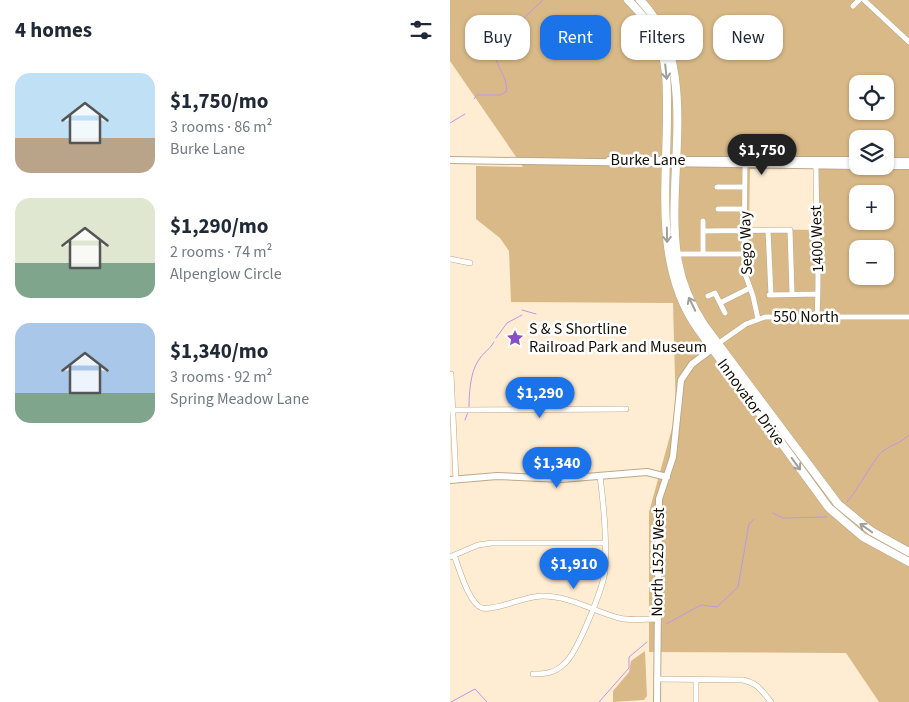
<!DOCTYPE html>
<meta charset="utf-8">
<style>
body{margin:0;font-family:"Source Sans 3",sans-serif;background:#f2f2f3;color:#1f2937;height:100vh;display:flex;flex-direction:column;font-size:19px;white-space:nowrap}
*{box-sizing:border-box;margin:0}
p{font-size:16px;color:#747a83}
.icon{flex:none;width:28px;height:28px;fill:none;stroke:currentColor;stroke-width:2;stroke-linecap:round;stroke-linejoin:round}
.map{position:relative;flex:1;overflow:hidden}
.drawer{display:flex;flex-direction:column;background:#fff;width:450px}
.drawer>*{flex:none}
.top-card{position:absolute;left:15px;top:15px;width:369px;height:45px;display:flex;gap:10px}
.buttons{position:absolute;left:399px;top:75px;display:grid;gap:10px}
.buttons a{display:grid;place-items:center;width:45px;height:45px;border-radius:10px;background:#fff;box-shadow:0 1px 4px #0004;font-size:25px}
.price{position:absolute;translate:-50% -42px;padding:0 11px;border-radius:18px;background:#1a73e8;color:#fff;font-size:16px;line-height:32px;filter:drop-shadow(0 1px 2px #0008)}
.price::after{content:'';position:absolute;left:50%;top:30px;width:15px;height:11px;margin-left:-8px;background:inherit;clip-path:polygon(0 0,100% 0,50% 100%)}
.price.selected{background:#222;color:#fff}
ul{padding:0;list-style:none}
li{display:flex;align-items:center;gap:15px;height:125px;padding:0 15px}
li span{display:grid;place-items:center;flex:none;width:140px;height:100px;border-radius:15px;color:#555}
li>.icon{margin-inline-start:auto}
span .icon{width:60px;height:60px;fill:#fffc;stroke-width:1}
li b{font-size:21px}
h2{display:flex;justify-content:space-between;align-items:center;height:60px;padding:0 15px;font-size:21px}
.chip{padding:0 18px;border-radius:15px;background:#fff;box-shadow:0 1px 4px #0004;font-size:18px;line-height:45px}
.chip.selected{background:#1a73e8;color:#fff}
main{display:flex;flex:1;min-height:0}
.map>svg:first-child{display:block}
.green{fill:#d9b987;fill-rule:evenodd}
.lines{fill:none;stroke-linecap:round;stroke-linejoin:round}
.stream{stroke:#bb98ea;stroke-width:1}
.minor-casing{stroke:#bda889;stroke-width:6}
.tertiary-casing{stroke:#bda889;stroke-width:8}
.secondary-casing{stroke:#bda889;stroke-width:9}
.minor{stroke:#fff;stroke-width:5}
.tertiary{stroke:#fff;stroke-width:6}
.secondary{stroke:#fff;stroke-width:8}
.oneway{stroke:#a19f9b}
.labels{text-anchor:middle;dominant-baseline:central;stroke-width:5;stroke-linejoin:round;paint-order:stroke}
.street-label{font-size:16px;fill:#150e04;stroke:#fff}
.poi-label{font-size:16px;fill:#150e04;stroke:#fff;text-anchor:start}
</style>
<main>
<section class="drawer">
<h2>4 homes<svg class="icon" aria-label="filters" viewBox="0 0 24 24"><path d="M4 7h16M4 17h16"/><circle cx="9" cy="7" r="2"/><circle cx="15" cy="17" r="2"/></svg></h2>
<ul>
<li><span style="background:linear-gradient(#bfe0f5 65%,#b9a48a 0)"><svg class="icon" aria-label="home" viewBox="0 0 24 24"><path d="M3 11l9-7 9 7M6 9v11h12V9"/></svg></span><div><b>$1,750/mo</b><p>3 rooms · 86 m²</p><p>Burke Lane</p></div></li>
<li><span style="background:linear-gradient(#dfe7d0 65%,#7fa58c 0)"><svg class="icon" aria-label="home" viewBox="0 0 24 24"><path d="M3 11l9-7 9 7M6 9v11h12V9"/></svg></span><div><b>$1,290/mo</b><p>2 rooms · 74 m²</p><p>Alpenglow Circle</p></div></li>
<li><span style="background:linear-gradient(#a9c7e8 70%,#7fa58c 0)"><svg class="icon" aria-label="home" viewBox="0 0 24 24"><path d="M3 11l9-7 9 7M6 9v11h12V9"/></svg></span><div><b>$1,340/mo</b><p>3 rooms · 92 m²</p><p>Spring Meadow Lane</p></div></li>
</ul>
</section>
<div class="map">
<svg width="459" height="702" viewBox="0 0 459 702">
<rect width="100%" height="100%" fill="#ffedd3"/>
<path class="green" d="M0,0H459V702H429L396,653L199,652V512L226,414L223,303L61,302L59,251L50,238L26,219V166L73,167L0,61ZM408,84H435V111H408ZM408,139H435V166H408ZM366,168L367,230L299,229L300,169ZM408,194H435V221H408ZM408,249H435V276H408Z
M195,651L197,696L194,700L163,702V691L179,672L181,661Z"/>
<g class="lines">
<path class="stream" d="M24,99L27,95H50L56,92C60,76 40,62 45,45L93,0
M0,123L15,114
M72,310L86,314
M46,338L57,323L72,315
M19,408C19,395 20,373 28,361C32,353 40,350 44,342
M15,420L18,412
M397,502C408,490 424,458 433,451C441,445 451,443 459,435
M323,513L333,518L377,517
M216,624L251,605L267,607L288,587L299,524L304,519
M1,702L25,689L37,702
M149,702L179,668V657L197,642"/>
<g class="minor-casing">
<path id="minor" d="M414,0L459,42
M403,6L409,0
M366,163C366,214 370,265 367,317
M295,165L294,271L303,296L308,319
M267,187H294
M268,209H294
M253,221V254
M318,230L321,295
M253,231L340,230L342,293
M227,254H294
M0,259L20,263
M319,295L368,294
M258,296L265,293L275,313
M270,303L300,288
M266,345L296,324L315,317H459
M1,374L6,480
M2,410L176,409
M4,555C9,568 19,604 32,608C45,611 75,596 92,596C121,596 142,611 169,618C181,621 194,619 207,619
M0,557L28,545L42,543H154
M83,674C95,674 105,673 114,664C127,654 153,588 155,571C157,540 154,507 150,476
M207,679L293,680C309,684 311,690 321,702
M246,680V702"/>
</g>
<g class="tertiary-casing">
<path id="tertiary" d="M0,160L408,166
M159,160H408
M435,161H459
M435,166H459
M0,480L47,476L111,479L197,472L217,477
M207,702L209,499L223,457L231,380L242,364L262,349"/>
</g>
<g class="secondary-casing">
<path id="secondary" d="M178,0C189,11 199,22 206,36C218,61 217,87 217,114C217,186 204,267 248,329L379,508L413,537L459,562
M190,0C254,65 213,180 228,262C232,284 241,305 254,325L388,504L421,531L459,552"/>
</g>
<use href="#minor" class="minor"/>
<use href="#tertiary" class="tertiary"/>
<use href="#secondary" class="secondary"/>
</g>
<defs><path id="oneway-shaft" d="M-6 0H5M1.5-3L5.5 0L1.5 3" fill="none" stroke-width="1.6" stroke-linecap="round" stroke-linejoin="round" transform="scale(1.25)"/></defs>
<g class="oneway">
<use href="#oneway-shaft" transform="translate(216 72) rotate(84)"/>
<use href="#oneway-shaft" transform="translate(217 235) rotate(89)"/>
<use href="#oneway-shaft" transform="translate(242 304) rotate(-116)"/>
<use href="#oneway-shaft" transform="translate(346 464) rotate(54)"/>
<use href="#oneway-shaft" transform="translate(416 528) rotate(-145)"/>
</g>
<defs>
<g id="sight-bare" transform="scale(1.35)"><path d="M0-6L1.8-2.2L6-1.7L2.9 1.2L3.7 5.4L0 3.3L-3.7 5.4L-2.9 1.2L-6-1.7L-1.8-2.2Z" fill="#884ec5" stroke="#fff" stroke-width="2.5" paint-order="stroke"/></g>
</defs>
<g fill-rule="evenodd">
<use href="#sight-bare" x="65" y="338"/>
</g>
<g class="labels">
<g class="street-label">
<text x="198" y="160">Burke Lane</text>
<text transform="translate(367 239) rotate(-92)">1400 West</text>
<text transform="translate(296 243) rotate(-92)">Sego Way</text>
<text x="356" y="317">550 North</text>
<text transform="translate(301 402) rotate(54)">Innovator Drive</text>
<text transform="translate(208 562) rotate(-89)">North 1525 West</text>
</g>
<g class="poi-label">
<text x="79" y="329">S &amp; S Shortline<tspan x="79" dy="18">Railroad Park and Museum</tspan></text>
</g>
</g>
</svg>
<div class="buttons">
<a><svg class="icon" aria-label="locate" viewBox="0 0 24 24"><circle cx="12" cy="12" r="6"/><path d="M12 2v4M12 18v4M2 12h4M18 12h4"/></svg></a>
<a><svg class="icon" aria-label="layers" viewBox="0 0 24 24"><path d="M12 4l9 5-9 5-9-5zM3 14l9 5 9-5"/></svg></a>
<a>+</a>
<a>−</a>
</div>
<b class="price selected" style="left:312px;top:176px">$1,750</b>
<b class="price" style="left:90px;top:419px">$1,290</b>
<b class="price" style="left:107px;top:489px">$1,340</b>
<b class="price" style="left:124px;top:590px">$1,910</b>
<div class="top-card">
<a class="chip">Buy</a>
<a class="chip selected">Rent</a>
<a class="chip">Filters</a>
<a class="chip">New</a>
</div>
</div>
</main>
